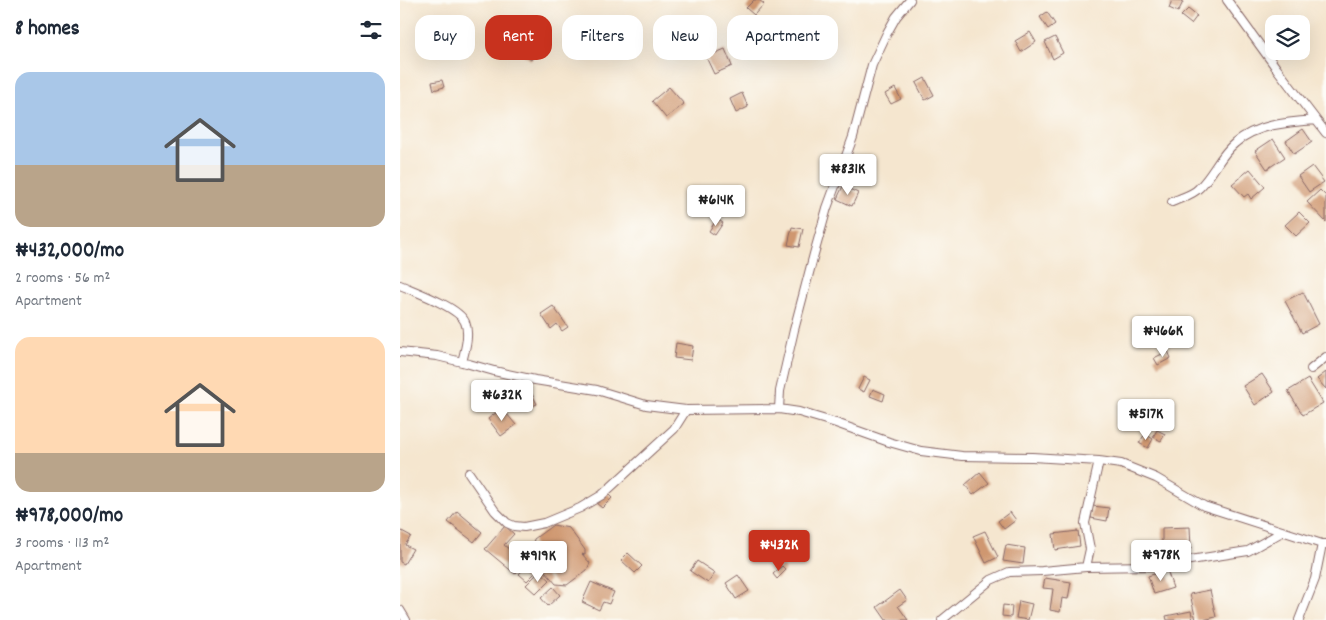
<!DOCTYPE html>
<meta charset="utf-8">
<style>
body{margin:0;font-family:Dekko,sans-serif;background:#f2f2f3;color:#1f2937;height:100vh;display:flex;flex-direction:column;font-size:19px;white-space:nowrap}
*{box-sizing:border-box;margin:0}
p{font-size:16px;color:#747a83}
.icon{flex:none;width:28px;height:28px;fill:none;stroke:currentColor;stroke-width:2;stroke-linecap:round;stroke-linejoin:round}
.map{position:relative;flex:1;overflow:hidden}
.side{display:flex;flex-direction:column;background:#fff;width:400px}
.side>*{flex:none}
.banner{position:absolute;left:15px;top:15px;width:475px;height:45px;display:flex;gap:10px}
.controls{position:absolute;left:865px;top:15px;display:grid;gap:10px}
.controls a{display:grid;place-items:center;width:45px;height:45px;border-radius:10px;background:#fff;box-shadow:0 5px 20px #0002;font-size:25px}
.price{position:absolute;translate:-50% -42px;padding:0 11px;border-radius:5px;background:#fff;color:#222;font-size:16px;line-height:32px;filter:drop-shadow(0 1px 2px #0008)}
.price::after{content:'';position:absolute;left:50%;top:30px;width:15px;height:11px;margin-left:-8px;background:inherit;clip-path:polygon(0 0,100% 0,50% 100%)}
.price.selected{background:#c8321e;color:#fff}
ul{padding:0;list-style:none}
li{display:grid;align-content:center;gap:10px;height:265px;padding:0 15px}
li span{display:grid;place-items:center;height:155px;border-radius:15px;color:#555}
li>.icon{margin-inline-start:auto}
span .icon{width:90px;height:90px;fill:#fffc;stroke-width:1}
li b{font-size:21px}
h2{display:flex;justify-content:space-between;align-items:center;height:60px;padding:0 15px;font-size:21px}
.chip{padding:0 18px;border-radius:15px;background:#fff;box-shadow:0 5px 20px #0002;font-size:18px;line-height:45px}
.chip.selected{background:#c8321e;color:#fff}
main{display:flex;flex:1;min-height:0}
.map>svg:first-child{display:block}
.building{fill:#cf9770}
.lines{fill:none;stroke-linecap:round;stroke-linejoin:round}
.street-casing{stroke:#866564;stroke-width:10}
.street{stroke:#fff;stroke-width:8}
</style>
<main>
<section class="side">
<h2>8 homes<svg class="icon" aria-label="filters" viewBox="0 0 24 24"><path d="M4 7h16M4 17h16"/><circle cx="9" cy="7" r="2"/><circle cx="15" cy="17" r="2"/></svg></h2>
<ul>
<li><span style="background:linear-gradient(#a9c7e8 60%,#b9a48a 0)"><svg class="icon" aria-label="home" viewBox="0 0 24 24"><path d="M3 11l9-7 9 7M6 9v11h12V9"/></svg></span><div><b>₦432,000/mo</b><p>2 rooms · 56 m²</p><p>Apartment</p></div></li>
<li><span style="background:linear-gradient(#ffd9b3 75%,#b9a48a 0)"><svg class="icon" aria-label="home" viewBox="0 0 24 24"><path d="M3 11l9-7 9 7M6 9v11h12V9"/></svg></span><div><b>₦978,000/mo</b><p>3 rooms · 113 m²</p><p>Apartment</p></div></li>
</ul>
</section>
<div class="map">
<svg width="926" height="620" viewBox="0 0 926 620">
<rect width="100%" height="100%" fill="#fdfcf7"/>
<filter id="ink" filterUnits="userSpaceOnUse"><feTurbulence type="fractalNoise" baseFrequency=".02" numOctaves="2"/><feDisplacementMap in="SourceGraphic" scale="10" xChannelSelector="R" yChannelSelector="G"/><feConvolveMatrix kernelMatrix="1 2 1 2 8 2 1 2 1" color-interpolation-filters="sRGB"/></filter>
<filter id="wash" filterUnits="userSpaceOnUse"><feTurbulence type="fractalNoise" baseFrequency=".0096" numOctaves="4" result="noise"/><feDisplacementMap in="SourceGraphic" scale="20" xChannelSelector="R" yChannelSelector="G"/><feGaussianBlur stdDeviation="1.12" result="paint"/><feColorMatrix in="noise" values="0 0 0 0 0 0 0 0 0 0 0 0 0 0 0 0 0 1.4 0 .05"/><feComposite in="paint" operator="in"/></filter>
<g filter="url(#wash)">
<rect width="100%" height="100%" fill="#f5e6cf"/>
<g id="blocks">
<path class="building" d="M354,0H359L364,4L354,15L346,8Z
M772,0H778L783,2L778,12L769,8Z
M788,9L797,16L791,24L781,16Z
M647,12L655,24L648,29L640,17Z
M630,32L636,42L621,52L615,41Z
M125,34L141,45L131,60L115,49Z
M655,37L663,53L653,59L645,42Z
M325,49L332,66L314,74L306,57Z
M525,78L534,95L525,100L516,83Z
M42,80L44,87L34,90L32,82Z
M269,87L284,104L266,118L252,101Z
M495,88L501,99L491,104L485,94Z
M342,93L348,107L336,113L330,99Z
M903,129L912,142L894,154L886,141Z
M873,139L885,157L867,169L855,151Z
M912,166L924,182L909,192L898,176Z
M850,169L865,187L851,199L848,194L844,197L832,184Z
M443,186L458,193L452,206L437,199Z
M920,190L926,196V222L907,202Z
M899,212L910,223L896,236L885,225Z
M317,219L323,223L315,235L309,231Z
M392,227L403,229L399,247L388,245Z
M903,292L919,324L902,333L885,301Z
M153,306L168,327L162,331L157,324L151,329L141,314Z
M276,343L293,346L291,360L274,358Z
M768,351L771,358L758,365L754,358Z
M926,372V389L917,379Z
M862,374L874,392L855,405L843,386Z
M464,377L470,380L464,392L458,389Z
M908,379L923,403L903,415L888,391Z
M473,389L485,394L483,401L470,396Z
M132,394L137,404L126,409L121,400Z
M102,408L116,425L101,436L88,419Z
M757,430L765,434L761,441L753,437Z
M745,434L753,439L748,448L739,443Z
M580,472L589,483L573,495L565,485Z
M206,492L212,498L202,508L196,503Z
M693,506L709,508L707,521L691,518Z
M57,511L82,532L74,542L48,522Z
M610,512L616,520L604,529L598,521Z
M153,525L169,528L185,550V555L182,554L190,563L187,570L167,585L156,584L133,557L138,549L133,543L134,539Z
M105,526L114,534L104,545L116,555L121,550L129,558L115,574L85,549Z
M790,527L791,549H762V528Z
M0,530L11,536L5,545L13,549L4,564L0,562Z
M585,531L598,557L586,563L573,536Z
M678,531L680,546L655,550L653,534Z
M606,545L625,548L623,564L603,561Z
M228,553L242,566L235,573L221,560Z
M131,561L139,569L127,581L119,574Z
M297,561L315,573L308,583L290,571Z
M382,566L386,570L377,579L373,574Z
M767,570L773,588L754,594L748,576Z
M140,571L150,580L136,594L126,585Z
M338,575L349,591L336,599L326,583Z
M645,578L671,582L668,599L662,598L660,612L650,610L653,589L643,588Z
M191,582L214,592L209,604L203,602L199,610L182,602Z
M153,587L160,595L148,606L141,598Z
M500,590L507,600L498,606L508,620H486L477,607Z
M810,590L816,617L803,620H796L790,594Z
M619,601L632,604L628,620L616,618Z
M603,605L612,606L611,617L602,616Z
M791,611L793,620H767L766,616Z"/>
</g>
</g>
<g filter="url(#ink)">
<use href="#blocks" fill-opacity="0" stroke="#866564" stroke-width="1"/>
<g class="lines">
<g class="street-casing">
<path id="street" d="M827,0L877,69L926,133
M772,202C780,198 793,195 799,188C813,175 820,155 835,143C856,124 889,122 916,120
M0,285C16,292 58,307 65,322C70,334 65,350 62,362
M0,352L37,356L62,362L94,371L135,380L197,390L246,405L286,410L379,409L399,412L436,423L489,442L521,451L562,456L632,457L699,461L721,464L756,478L804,506L922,544H926
M911,369L926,357
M379,409L380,391L394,330L414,254L427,208L453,137L472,65L487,33L496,17L510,0
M69,473L95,511L107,523L114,526L124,527L144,523L180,508L202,495L274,429L286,410
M686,567L690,549L685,523L699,461
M0,610L6,620
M542,620L591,580L609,572L642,571L686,567L752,566L848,551L882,532
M899,620L915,579L922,544"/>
</g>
<use href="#street" class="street"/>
</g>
</g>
</svg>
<div class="controls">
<a><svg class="icon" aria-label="layers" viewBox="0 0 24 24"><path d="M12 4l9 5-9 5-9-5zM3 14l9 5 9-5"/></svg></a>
</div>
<b class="price" style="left:448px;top:196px">₦831K</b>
<b class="price" style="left:316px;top:227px">₦614K</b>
<b class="price" style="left:763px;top:358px">₦466K</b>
<b class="price" style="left:102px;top:422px">₦632K</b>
<b class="price" style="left:746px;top:441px">₦517K</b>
<b class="price selected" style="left:379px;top:572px">₦432K</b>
<b class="price" style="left:761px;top:582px">₦978K</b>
<b class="price" style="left:138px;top:583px">₦919K</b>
<div class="banner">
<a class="chip">Buy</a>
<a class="chip selected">Rent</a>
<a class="chip">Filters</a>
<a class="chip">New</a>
<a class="chip">Apartment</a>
</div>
</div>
</main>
